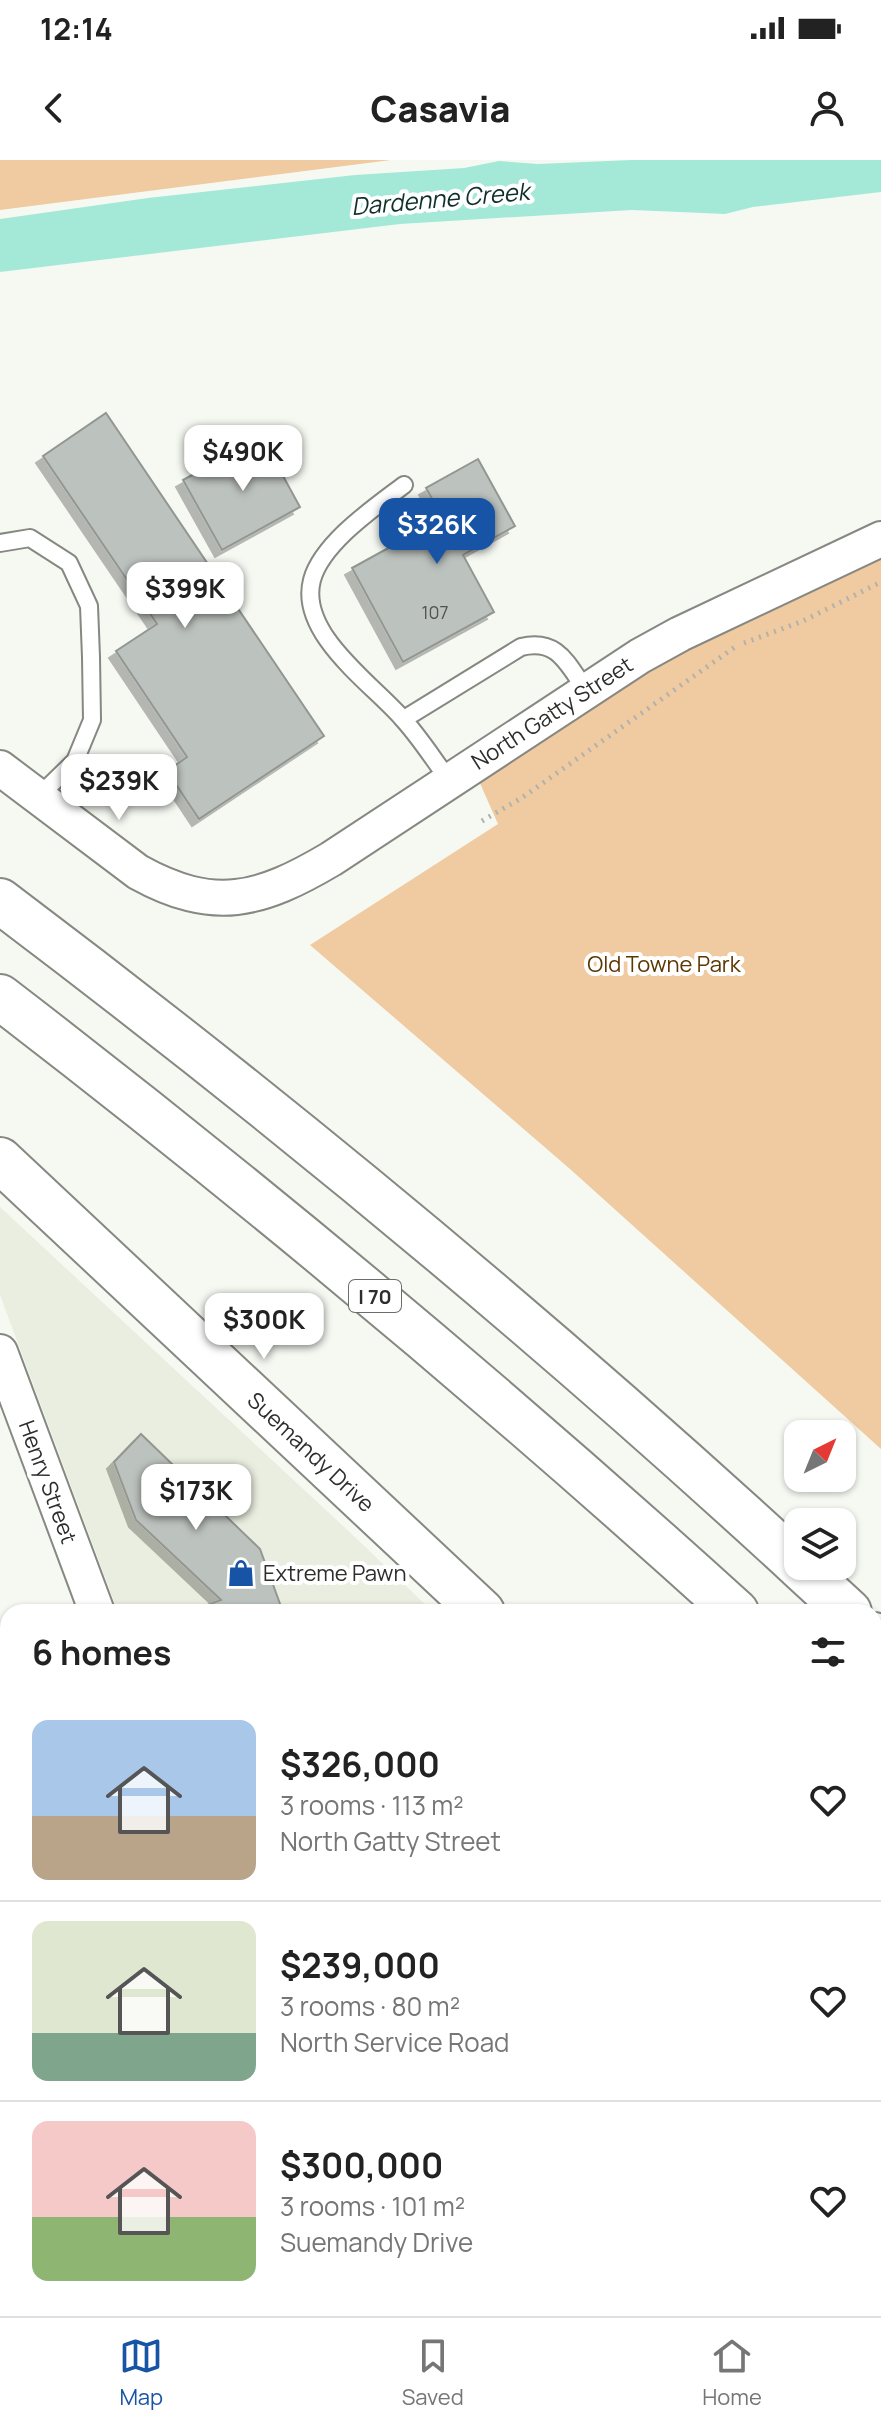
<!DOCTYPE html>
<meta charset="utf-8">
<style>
body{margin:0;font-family:Manrope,sans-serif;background:#f2f2f2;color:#222;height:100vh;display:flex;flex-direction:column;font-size:30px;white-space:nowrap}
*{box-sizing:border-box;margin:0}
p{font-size:26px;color:#767676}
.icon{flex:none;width:44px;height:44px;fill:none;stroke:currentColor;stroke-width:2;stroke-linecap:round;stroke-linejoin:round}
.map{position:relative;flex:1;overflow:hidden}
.panel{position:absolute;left:0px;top:1444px;width:882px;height:712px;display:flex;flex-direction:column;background:#fff;border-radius:24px 24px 0 0;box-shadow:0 2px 6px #0004}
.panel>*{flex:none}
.needle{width:52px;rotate:43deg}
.controls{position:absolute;left:784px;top:1260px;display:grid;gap:16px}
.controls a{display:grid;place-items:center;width:72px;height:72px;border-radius:16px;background:#fff;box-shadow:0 2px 6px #0004;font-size:40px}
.price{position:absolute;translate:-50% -68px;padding:0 18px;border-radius:16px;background:#fff;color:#222;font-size:26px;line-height:52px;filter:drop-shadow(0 2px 4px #0008)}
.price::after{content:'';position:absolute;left:50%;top:48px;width:24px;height:18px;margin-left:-12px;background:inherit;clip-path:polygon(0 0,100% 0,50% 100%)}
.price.current{background:#1854a5;color:#fff}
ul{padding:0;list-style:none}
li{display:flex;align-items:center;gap:24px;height:200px;padding:0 32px}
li+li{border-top:2px solid #e0e0e0}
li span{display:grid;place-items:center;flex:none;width:224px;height:160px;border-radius:16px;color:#555}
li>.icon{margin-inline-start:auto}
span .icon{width:96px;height:96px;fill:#fffc;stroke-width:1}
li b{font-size:34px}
h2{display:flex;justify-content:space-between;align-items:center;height:96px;padding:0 32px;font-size:34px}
.status{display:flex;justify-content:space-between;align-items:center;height:56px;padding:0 40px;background:#fff;direction:ltr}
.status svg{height:22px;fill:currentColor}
header{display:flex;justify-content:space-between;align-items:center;height:104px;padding:0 32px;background:#fff;font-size:36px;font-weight:800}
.tabs{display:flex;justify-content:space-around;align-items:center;height:112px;border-top:2px solid #e0e0e0;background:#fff;font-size:22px;color:#767676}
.tabs a{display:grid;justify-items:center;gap:4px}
.tabs .current{color:#1854a5}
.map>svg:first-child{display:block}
.built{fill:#e9eee0}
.green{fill:#f0caa0}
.water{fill:#a4e9d7}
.building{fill:#bcc2bd;stroke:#929792;stroke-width:2;filter:url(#shadow)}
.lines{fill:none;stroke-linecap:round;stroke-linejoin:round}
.lane-casing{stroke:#868882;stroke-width:20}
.street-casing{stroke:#868882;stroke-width:38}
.secondary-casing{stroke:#868882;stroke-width:48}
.highway-casing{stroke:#868882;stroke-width:48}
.path{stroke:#b0b2ad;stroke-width:5;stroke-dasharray:2 6;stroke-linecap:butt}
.lane{stroke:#fff;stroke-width:16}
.street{stroke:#fff;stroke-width:34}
.secondary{stroke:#fff;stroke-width:44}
.highway{stroke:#fff;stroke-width:44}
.labels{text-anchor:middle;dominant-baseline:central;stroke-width:8;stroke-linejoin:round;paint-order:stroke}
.number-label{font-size:18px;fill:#515350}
.shield{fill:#fff;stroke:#6c6d6b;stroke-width:2}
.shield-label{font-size:20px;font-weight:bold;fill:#2d2e2c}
.street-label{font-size:22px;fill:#2d2e2c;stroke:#fff}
.park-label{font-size:22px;fill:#5c3600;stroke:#fff}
.poi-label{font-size:22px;fill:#2d2e2c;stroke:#fff;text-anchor:start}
.water-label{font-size:24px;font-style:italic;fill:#0e3029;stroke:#fff}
</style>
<div class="status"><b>12:14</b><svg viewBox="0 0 49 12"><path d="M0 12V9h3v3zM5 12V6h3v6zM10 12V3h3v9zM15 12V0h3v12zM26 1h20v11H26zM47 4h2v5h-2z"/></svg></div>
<header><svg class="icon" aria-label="back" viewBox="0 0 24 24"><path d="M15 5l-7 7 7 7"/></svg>Casavia<svg class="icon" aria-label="person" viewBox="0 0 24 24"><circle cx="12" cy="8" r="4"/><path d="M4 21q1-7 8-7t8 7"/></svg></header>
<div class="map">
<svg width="881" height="2156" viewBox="0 0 881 2156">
<defs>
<filter id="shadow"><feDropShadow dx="-7" dy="7" stdDeviation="0" flood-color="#0004"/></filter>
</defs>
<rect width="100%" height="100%" fill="#f6f9f2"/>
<path class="built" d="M0,1047L357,1379L433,1452H118L0,1135Z
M874,1875L881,1884V2156H588L606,2148H874Z"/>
<path class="green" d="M0,0H391L0,50Z
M881,398V1289L570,1009L310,785L498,664L479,621C533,584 587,547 644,514C720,469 801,434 881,398Z"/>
<path class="water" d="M631,0H881V32L753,47L725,54L632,50L400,64L0,112V59L148,38L355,15L464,8L499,1L538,4Z"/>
<path class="building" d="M106,253L324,576L199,659L167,611L187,597L116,491L157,464L43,296Z
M262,277L269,290L279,284L286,297L276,303L300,347L222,390L183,320Z
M478,299L515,366L463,395L494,452L403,502L352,408L443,358L426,328Z
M141,1274L260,1389L283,1452H189L221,1440L136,1360L114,1302Z
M881,2124V2156H802L801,2152L813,2148H874V2126Z"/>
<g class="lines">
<g class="lane-casing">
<path id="lane" d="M404,325C375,347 322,383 312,420C298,473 371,523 401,557C419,576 433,599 449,620
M0,383L30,378L69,403L89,446L91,497L92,560L75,601L38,637
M404,559L521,487C558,478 567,504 586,530
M874,2100L881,2098
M722,2156L744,2148"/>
</g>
<g class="street-casing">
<path id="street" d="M0,608L138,712C214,754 260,741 331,699L640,496L680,474L881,379
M0,1192L97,1452
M345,2148L348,2156"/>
</g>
<g class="secondary-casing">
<path id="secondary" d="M0,1000L482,1452
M874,1823L881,1830"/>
</g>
<g class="highway-casing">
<path id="highway" d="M0,741C276,949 544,1171 798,1405
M0,837C254,1032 499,1237 736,1452
M799,1406L849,1452
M874,1475L881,1482
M874,1580L881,1587"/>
</g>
<path class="path" d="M744,483L803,461L881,422
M482,661L523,637L735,487"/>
<use href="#lane" class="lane"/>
<use href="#street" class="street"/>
<use href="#secondary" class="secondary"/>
<use href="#highway" class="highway"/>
</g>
<defs>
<g id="shop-bare" transform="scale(2.16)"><path d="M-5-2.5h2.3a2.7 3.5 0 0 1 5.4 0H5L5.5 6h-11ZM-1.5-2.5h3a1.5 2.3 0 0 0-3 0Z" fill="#1854a5" stroke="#fff" stroke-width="2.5" paint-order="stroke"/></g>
</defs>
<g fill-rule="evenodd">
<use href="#shop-bare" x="241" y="1413"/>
</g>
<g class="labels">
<g class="number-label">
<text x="435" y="452">107</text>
</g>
<rect class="shield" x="349" y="1120" width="52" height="32" rx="6"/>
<g class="shield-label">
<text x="375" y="1136">I 70</text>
</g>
<g class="street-label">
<text transform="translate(552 553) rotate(-33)">North Gatty Street</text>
<text transform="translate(311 1292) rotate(43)">Suemandy Drive</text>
<text transform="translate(48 1322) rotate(70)">Henry Street</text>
</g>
<g class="park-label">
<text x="664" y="804">Old Towne Park</text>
</g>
<g class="poi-label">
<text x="263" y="1413">Extreme Pawn</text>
</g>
<g class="water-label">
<text transform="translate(440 38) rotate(-5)">Dardenne Creek</text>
</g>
</g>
</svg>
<div class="controls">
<a><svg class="needle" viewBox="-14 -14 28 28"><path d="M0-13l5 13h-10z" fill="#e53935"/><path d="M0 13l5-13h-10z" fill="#767676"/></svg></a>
<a><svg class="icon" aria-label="layers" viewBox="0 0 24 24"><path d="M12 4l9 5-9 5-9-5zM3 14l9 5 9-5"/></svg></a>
</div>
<b class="price" style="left:243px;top:333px">$490K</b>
<b class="price current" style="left:437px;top:406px">$326K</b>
<b class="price" style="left:185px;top:470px">$399K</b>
<b class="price" style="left:119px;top:662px">$239K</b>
<b class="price" style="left:264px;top:1201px">$300K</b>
<b class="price" style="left:196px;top:1372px">$173K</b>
<section class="panel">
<h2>6 homes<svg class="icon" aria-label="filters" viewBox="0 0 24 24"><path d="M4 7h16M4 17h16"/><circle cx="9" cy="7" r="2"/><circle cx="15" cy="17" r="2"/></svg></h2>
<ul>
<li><span style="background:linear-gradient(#a9c7e8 60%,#b9a48a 0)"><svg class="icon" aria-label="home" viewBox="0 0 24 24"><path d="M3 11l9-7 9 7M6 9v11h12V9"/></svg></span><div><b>$326,000</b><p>3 rooms · 113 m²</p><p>North Gatty Street</p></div><svg class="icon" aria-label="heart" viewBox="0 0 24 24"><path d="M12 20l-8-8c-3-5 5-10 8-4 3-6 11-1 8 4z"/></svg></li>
<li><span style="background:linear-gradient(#dfe7d0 70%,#7fa58c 0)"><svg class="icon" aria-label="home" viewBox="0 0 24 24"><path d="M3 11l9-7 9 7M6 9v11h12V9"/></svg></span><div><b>$239,000</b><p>3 rooms · 80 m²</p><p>North Service Road</p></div><svg class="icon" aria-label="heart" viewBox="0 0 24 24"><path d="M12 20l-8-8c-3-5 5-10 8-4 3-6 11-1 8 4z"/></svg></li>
<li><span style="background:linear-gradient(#f6c9c9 60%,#8fb573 0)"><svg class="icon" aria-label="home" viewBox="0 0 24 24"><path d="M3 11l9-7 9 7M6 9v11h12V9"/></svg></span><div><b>$300,000</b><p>3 rooms · 101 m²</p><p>Suemandy Drive</p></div><svg class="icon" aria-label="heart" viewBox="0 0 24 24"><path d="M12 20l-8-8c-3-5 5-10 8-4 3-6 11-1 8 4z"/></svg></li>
</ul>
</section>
</div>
<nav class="tabs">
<a class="current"><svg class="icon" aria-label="map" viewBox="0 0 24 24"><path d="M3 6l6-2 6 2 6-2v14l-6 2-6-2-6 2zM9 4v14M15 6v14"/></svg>Map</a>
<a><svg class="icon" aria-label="saved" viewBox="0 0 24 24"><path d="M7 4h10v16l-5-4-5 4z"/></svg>Saved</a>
<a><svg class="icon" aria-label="home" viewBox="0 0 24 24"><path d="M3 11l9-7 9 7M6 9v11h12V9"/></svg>Home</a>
</nav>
